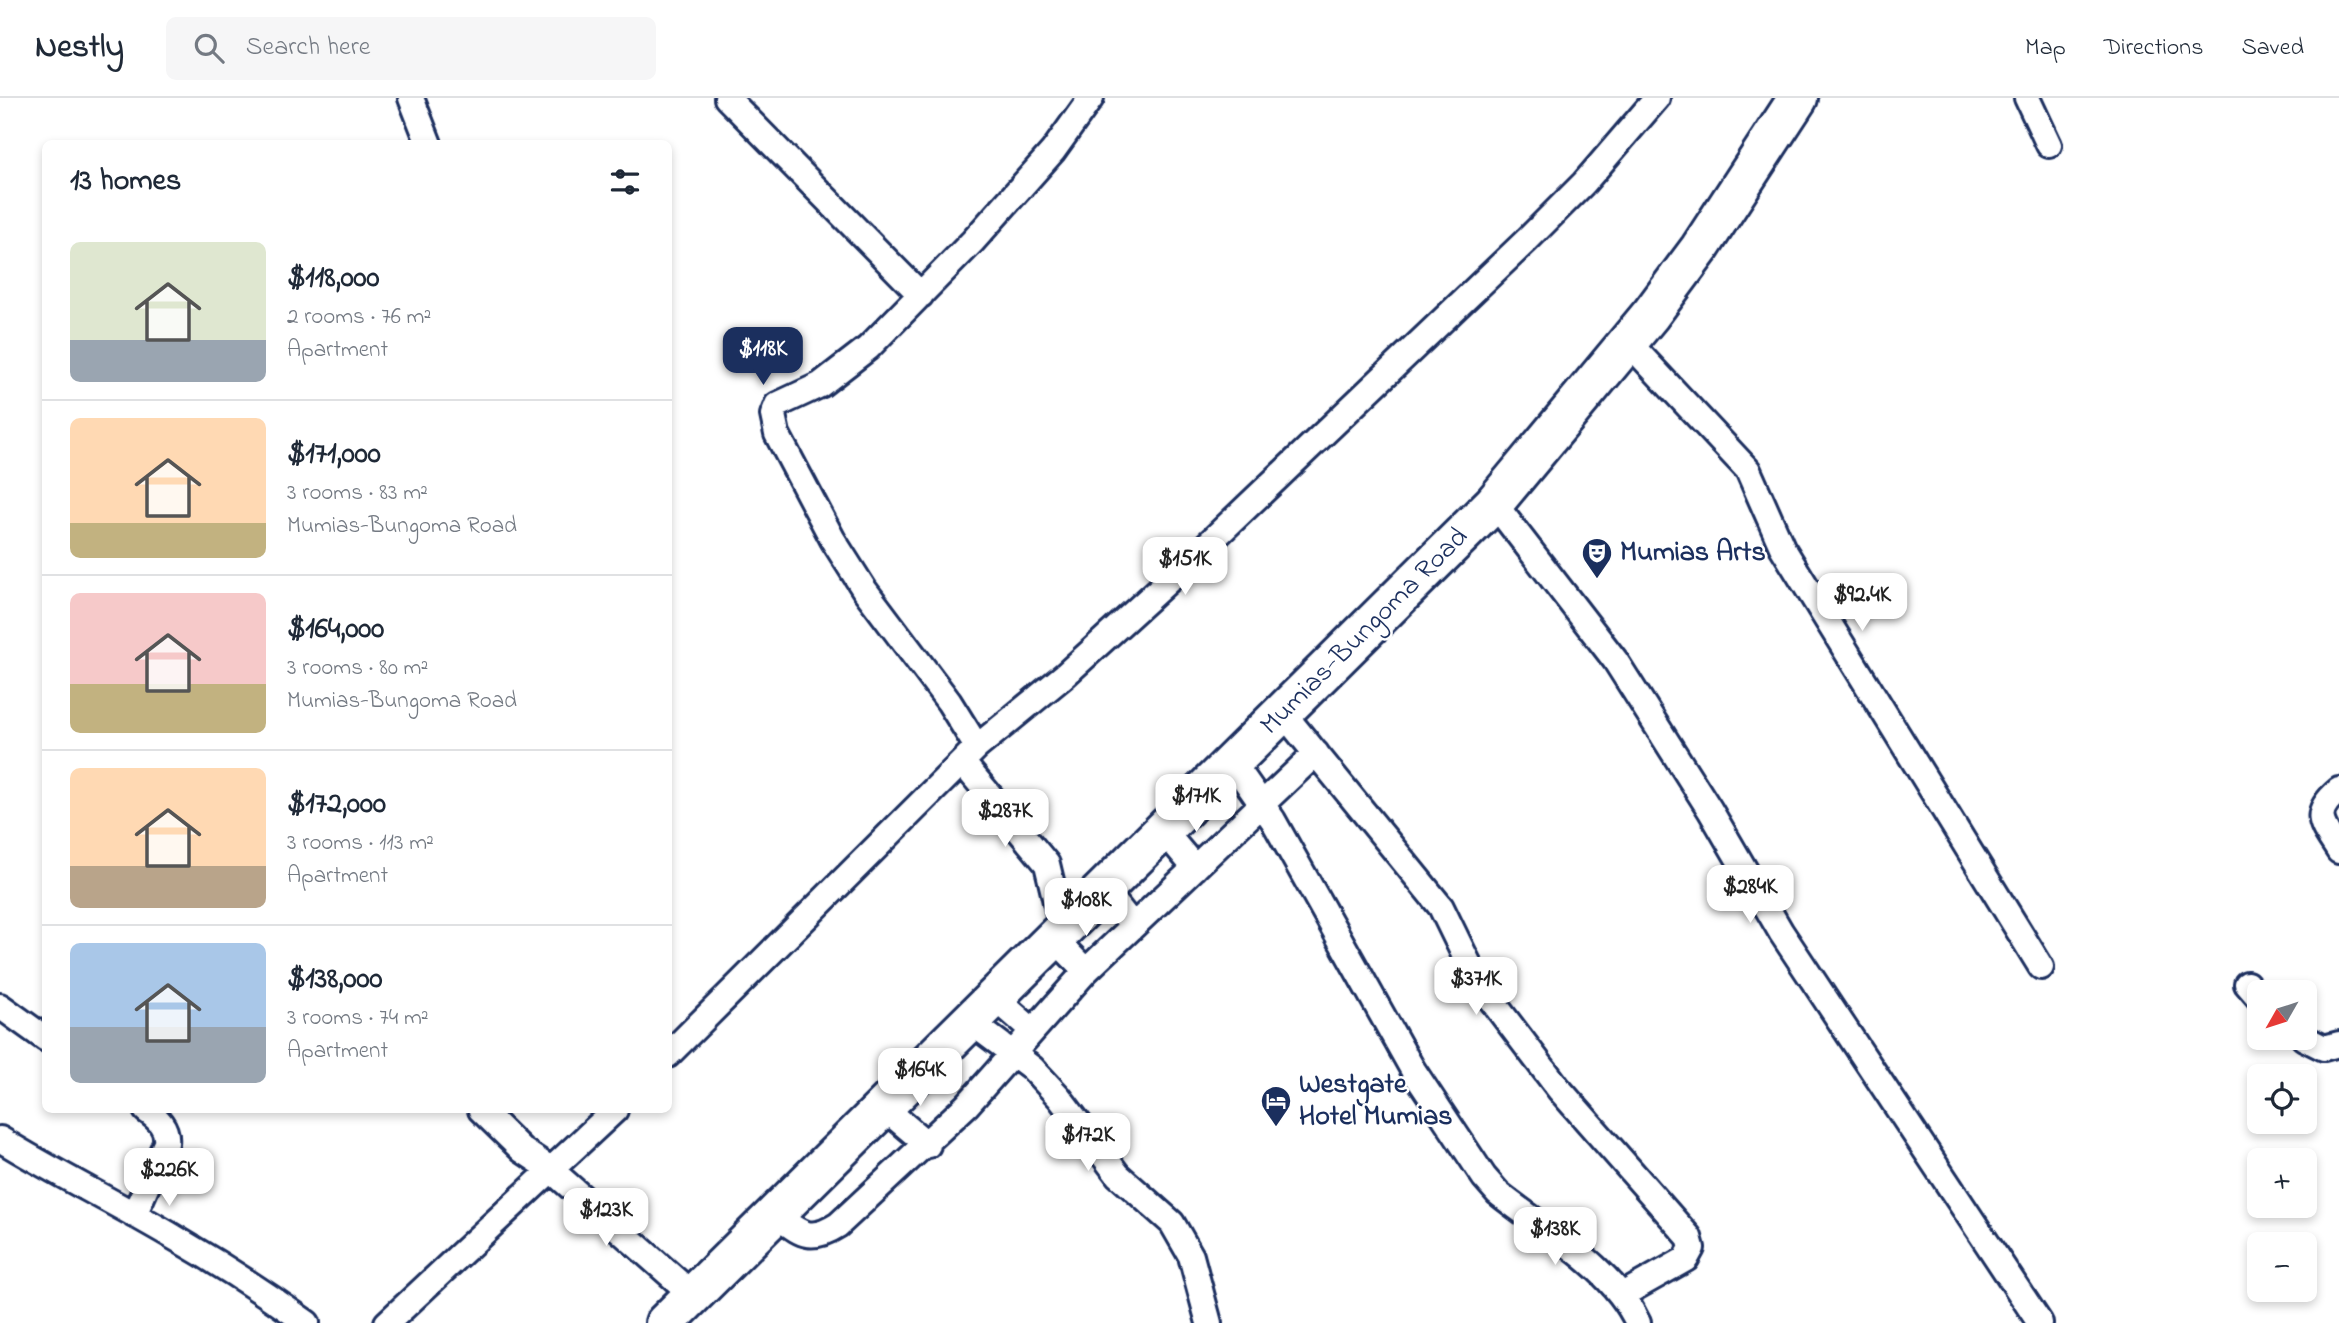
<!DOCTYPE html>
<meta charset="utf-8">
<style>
body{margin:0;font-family:"Indie Flower",sans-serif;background:#f6f6f7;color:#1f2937;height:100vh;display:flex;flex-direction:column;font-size:26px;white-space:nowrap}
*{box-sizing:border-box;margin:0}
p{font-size:23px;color:#747a83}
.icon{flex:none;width:38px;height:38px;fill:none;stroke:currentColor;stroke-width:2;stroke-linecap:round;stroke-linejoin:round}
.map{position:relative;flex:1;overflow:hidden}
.side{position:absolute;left:42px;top:42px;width:630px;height:973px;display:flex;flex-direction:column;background:#fff;border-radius:10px;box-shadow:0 4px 10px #0003}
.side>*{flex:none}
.needle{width:46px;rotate:231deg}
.fabs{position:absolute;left:2247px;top:882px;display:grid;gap:14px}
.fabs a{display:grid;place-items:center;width:70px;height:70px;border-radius:10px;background:#fff;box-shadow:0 4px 10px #0003;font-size:35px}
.price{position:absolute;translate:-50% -60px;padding:0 16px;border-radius:14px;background:#fff;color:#222;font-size:23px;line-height:46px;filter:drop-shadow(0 2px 4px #0008)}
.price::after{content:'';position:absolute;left:50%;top:42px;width:21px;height:16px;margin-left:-10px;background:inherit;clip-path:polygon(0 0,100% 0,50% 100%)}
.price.current{background:#1b2f5e;color:#fff}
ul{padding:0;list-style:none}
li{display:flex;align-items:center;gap:21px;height:175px;padding:0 28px}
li+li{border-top:2px solid #e0e1e3}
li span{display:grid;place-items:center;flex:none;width:196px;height:140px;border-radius:10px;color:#555}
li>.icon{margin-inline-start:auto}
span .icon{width:84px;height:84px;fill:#fffc;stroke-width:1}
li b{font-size:30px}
h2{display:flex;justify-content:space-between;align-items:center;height:84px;padding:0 28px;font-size:30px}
header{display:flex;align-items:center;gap:42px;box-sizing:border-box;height:98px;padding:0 35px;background:#fff;border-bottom:2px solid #e0e1e3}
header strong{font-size:33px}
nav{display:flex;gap:38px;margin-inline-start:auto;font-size:24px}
.search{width:490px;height:63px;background:#f6f6f7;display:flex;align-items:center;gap:18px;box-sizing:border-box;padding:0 24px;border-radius:10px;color:#747a83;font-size:26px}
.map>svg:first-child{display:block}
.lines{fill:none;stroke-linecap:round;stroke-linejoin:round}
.minor-casing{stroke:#1b2f5e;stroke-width:30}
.trunk-casing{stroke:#1b2f5e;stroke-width:44}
.minor{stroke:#fff;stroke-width:24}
.trunk{stroke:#fff;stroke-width:38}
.labels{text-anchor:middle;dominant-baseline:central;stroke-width:5;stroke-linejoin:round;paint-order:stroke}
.poi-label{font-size:28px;font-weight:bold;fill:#1b2f5e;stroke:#fff;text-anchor:start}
.street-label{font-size:28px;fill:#1b2f5e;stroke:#fff}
</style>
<header>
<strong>Nestly</strong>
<div class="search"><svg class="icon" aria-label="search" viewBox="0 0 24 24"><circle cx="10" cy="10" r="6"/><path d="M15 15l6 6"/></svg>Search here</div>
<nav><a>Map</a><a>Directions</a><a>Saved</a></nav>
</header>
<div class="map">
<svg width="2339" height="1225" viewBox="0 0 2339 1225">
<rect width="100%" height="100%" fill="#fff"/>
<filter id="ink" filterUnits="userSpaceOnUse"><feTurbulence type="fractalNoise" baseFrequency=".0143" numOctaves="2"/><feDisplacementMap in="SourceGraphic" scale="14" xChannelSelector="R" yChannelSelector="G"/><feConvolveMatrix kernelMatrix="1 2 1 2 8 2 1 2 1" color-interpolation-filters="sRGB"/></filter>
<g filter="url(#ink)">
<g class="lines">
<g class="minor-casing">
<path id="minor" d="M411,0L429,46
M727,0L921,197
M2027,0L2049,47
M1629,245L1748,372L1782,449L2041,869
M1494,405L1615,562L1710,712L1781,834L2040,1225
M1283,615L1441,809L1477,883L1559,991L1689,1139L1692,1150L1686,1161L1622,1197
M977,649L949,604L864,491L833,442L777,336L773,317L777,307L820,287L868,250L973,143L1053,53L1091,0
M962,664L1047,766L1062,829
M1233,665L1273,722L1413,972L1484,1079L1498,1095C1545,1133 1612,1168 1638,1225
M2339,692C2310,716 2322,726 2339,753
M1163,732L1195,770
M1103,790L1133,828
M1053,839L1086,873
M2247,886L2259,900
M993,898L1032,932
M0,908L46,941
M968,922L1032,970L1059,999L1118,1077L1172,1125L1191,1158L1209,1225
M2304,940L2324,950L2339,946
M668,957L977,649L1065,577L1189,464L1527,142L1584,85L1657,0
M882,1008L928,1047
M481,1012L522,1052L549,1070L693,1197
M0,1041C58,1077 119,1106 177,1141C222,1167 265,1195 307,1225
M774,1116C800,1134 808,1146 838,1127L967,1007L1086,873L1316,655
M134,1117L166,1045C168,1029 157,1020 146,1012
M387,1225L615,1012"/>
</g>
<g class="trunk-casing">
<path id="trunk" d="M665,1225L1494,405L1651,216L1700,150L1798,0"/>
</g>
<use href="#minor" class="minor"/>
<use href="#trunk" class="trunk"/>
</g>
</g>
<defs>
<g id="theatre-pin" transform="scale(1.575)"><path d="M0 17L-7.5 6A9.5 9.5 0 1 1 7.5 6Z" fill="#1b2f5e" stroke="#fff"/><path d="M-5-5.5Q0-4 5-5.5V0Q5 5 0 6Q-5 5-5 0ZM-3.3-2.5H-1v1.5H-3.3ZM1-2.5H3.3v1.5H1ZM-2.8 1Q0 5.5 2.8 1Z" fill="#fff"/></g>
<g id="hotel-pin" transform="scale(1.575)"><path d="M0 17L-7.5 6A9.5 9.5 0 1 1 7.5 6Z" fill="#1b2f5e" stroke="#fff"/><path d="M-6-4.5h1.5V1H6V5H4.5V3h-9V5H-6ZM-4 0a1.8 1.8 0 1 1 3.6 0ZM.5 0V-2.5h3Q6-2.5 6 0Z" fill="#fff"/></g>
</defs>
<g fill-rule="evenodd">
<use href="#theatre-pin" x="1597" y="455"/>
<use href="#hotel-pin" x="1276" y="1003"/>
</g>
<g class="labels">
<g class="poi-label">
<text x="1620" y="455">Mumias Arts</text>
<text x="1299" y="987">Westgate<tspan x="1299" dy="32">Hotel Mumias</tspan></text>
</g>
<g class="street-label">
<text transform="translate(1365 534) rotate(-45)">Mumias-Bungoma Road</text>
</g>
</g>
</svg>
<div class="fabs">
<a><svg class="needle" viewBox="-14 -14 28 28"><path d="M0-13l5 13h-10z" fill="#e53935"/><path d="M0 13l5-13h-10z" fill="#747a83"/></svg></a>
<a><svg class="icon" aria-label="locate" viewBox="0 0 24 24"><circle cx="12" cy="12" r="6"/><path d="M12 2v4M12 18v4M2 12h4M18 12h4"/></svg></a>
<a>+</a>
<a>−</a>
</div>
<b class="price current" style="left:763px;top:289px">$118K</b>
<b class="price" style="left:1185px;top:499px">$151K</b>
<b class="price" style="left:1862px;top:535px">$92.4K</b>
<b class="price" style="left:1196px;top:736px">$171K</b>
<b class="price" style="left:1005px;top:751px">$287K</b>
<b class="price" style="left:1750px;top:827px">$284K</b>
<b class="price" style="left:1086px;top:840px">$108K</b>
<b class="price" style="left:1476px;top:919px">$371K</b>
<b class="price" style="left:920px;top:1010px">$164K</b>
<b class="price" style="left:1088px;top:1075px">$172K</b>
<b class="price" style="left:169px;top:1110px">$226K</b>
<b class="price" style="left:606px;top:1150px">$123K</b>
<b class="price" style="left:1555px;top:1169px">$138K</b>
<section class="side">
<h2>13 homes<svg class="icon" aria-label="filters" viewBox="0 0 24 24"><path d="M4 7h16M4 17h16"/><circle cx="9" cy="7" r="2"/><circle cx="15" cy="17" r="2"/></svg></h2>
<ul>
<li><span style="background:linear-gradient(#dfe7d0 70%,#9aa5b1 0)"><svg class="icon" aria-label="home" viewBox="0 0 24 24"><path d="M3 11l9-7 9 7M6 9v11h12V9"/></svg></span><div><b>$118,000</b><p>2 rooms · 76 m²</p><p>Apartment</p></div></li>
<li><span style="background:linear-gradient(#ffd9b3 75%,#c2b280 0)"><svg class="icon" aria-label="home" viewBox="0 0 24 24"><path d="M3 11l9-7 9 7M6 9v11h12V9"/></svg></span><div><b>$171,000</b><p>3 rooms · 83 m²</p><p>Mumias-Bungoma Road</p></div></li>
<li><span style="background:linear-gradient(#f6c9c9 65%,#c2b280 0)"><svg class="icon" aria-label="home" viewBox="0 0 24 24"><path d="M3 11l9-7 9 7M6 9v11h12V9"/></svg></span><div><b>$164,000</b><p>3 rooms · 80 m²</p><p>Mumias-Bungoma Road</p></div></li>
<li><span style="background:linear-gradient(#ffd9b3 70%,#b9a48a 0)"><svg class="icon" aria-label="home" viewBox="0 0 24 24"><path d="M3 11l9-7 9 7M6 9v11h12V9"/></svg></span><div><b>$172,000</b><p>3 rooms · 113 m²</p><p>Apartment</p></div></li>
<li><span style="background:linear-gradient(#a9c7e8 60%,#9aa5b1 0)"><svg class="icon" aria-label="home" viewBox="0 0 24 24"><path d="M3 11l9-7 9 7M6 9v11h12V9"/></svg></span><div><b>$138,000</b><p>3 rooms · 74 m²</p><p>Apartment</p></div></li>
</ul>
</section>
</div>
